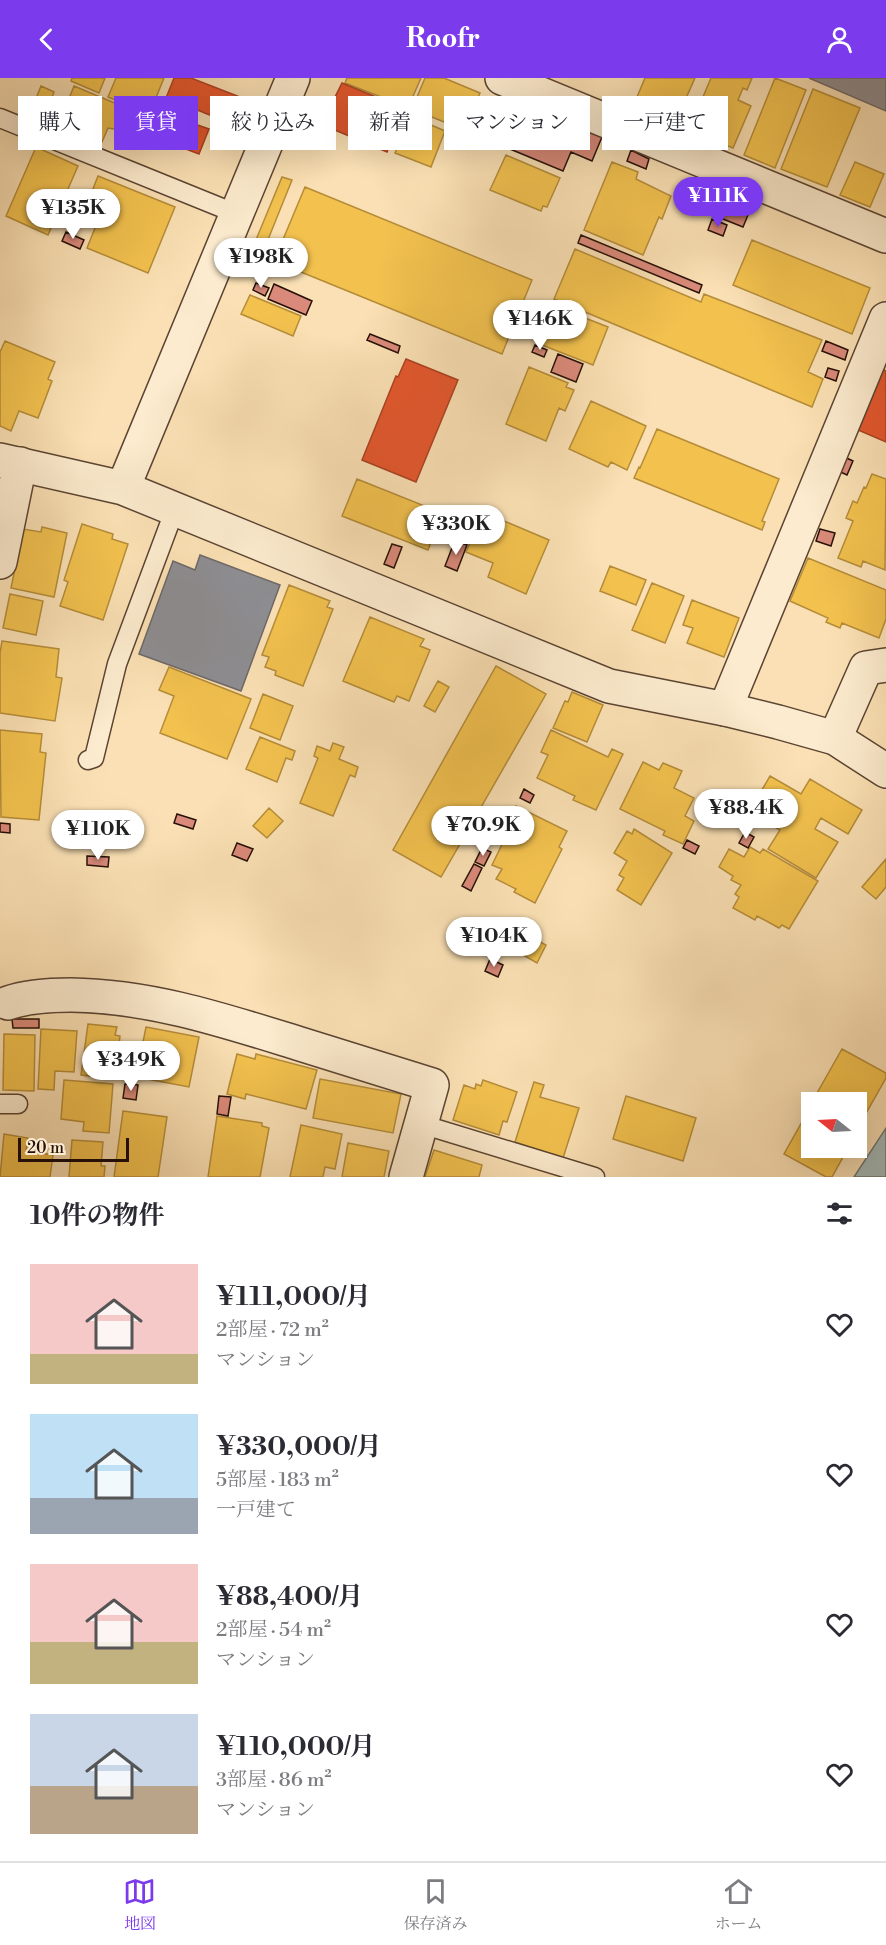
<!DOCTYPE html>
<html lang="ja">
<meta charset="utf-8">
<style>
body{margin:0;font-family:"Libre Bodoni","Noto Serif JP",serif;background:#f7f7f7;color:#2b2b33;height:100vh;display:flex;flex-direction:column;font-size:22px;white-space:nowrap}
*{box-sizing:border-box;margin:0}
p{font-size:20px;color:#7c7c81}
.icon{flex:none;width:33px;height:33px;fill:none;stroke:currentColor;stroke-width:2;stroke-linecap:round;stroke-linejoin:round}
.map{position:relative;height:1099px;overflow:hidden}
.sheet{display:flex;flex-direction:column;background:#fff;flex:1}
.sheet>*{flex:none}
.hud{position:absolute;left:18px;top:18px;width:850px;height:54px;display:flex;gap:12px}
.needle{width:39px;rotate:288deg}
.tools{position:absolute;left:801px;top:1014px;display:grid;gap:12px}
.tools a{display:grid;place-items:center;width:66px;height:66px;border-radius:0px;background:#fff;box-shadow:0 6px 24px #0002;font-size:30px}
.scale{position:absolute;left:18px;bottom:15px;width:111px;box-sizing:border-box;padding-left:6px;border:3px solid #261007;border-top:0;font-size:16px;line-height:21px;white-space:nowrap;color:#261007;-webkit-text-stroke:4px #fcebce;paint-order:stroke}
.price{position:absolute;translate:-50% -51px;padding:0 14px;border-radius:21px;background:#fff;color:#222;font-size:20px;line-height:39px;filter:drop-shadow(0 2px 3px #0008)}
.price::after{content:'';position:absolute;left:50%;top:36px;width:18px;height:14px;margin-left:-9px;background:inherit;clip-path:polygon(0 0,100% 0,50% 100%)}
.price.on{background:#7c3aed;color:#fff}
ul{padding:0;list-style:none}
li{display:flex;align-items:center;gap:18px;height:150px;padding:0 30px}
li span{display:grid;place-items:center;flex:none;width:168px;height:120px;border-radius:0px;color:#555}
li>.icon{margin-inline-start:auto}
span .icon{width:72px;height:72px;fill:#fffc;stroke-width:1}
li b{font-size:26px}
h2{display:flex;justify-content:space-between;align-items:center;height:72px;padding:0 30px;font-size:26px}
.tag{padding:0 21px;border-radius:0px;background:#fff;box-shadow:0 6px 24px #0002;font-size:21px;line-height:54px}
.tag.on{background:#7c3aed;color:#fff}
header{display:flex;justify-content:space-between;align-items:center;height:78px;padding:0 30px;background:#7c3aed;color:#fff;font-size:27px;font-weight:700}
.dock{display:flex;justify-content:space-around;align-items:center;height:84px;border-top:2px solid #e1e1e2;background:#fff;font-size:16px;color:#7c7c81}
.dock a{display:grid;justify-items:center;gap:3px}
.dock .on{color:#7c3aed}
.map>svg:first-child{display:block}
.water{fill:#a4bab9;stroke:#727672;stroke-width:1.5}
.homes{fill:#f2c14e;stroke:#b58c39;stroke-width:1.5}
.shops{fill:#e4572e;stroke:#ab4222;stroke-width:1.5}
.industry{fill:#8d8d92;stroke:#6e6868;stroke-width:1.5}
.building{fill:#da8a7a;stroke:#261007;stroke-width:1.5}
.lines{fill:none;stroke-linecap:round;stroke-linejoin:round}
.service-casing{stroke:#5b4432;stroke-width:21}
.minor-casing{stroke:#5b4432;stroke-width:36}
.tertiary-casing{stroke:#5b4432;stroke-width:36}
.service{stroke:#fcebce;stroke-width:18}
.minor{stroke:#fcebce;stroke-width:33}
.tertiary{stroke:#fcebce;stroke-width:33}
</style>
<header><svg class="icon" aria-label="back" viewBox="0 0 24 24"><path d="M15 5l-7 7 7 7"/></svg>Roofr<svg class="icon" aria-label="person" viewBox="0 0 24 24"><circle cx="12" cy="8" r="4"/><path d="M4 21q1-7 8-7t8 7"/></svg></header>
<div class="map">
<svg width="886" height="1099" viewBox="0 0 886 1099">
<rect width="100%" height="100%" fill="#fae0b4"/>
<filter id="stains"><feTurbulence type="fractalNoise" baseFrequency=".00333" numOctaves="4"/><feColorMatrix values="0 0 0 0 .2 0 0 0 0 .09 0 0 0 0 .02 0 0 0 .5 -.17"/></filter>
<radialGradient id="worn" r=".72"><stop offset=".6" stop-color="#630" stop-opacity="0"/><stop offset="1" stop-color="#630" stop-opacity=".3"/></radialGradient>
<path class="water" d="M886,1050V1099H854Z"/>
<path class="homes" d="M72,0H105L99,15L71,3Z
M116,0H164L153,27L137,20L132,29L108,19Z
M347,0H421L410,25L401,21L399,26L345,5Z
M425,0H444L480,15L464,52L412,31Z
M645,0H695L687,18L693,21L680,52L632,31Z
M711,0H752L747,12L743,10L738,22L751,28L733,70L689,52Z
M775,0L806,12L775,90L744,77Z
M41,8L54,14L43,43L29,38Z
M74,8L124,29L123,31L128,33L120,52L108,50L102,64L59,46Z
M813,11L860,30L827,109L781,91Z
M410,38L445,53L431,89L395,75Z
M36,69L78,88L48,157L6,138Z
M506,77L560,100L547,129L543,128L541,133L490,112Z
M612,84L638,94L636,101L671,118L662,141L659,139L643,177L584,152Z
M855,84L884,96L870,129L840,117Z
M98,98L175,129L148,195L87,170L97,145L82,139Z
M282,99L292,102L263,174L253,169Z
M305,109L532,202L502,276L274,183Z
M752,162L870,210L852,256L733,207Z
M575,171L701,224L704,216L822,262L808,294L823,301L812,329L554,221Z
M250,217L301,238L293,258L241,236Z
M557,229L608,249L593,287L542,267Z
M5,263L55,284L48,301L52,303L38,340L19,333L11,353L0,348V274Z
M529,289L568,305L566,309L574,312L565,333L559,330L546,363L506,346Z
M591,323L646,348L627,392L611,384L608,389L569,371Z
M657,351L779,401L762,443L765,444L762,452L634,400L639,389L640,390Z
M872,396L886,401L885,492L863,483L861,489L838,480L853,443L846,440L853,423L857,425L864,409L866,410Z
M357,401L442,435L428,472L342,438Z
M483,434L549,462L526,516L488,499L493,485L466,474Z
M82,446L113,456L112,461L128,466L103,542L60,528L68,504L64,502Z
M42,449L67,455L54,519L11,510L23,451L41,454Z
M808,480L886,512V541L879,560L842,545L840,550L826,544L828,540L790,523Z
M610,488L646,502L636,527L600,513Z
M652,505L684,518L665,565L632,552Z
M289,507L330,523L327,529L333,531L303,608L275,597L276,593L265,589L269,579L262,577Z
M10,516L43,523L36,557L3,550Z
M692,522L739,540L724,579L687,565L693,550L683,547Z
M370,539L424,561L420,568L430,572L409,623L397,618L394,624L343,603Z
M2,563L59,571L56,599L62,600L55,643L0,635V575Z
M496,588L546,616L441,799L393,772Z
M169,589L251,621L227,681L160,655L174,618L159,612Z
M438,603L449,609L435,634L424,628Z
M572,614L603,627L587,664L553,650L565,623L568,624Z
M263,616L293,628L280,662L250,650Z
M0,652L42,656L40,674L46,675L39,742L1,739Z
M551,652L608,679L612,671L623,676L596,732L573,722L575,718L537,700L548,677L541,674Z
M260,659L295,673L292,682L286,680L277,704L246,691Z
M333,665L344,669L339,681L358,689L355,699L350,697L333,738L300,725L318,680L314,678L317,668L330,673Z
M643,684L659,692L663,685L682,693L674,710L694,720L685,738L694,743L683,766L663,757L665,753L620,731Z
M770,698L801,716L810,701L862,732L848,756L821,740L815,751L838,764L816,800L768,771L780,752L749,734Z
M516,728L567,753L559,769L562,771L535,825L514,814L516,811L496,801L502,791L492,787L507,756L503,754Z
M269,730L283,743L267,760L253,748Z
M634,751L672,775L641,827L617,812L624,800L619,797L627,783L614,775L627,753L632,756Z
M750,769L760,775L763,771L818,803L789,851L782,847L779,850L757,838L755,842L733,830L739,819L735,816L741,807L731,802L733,798L719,789L729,771L744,779Z
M886,781V809L876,821L862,809Z
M525,856L546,867L537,885L516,873Z
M88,946L117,949L115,957L120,958L115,1001L81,997Z
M146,949L199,959L189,1009L136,999Z
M41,951L77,953L74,994L55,993L54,1012L38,1011Z
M4,956L35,957L34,1013L3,1012Z
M842,971L886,995V1000L856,1053V1024H812Z
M237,976L255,981L256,976L317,992L306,1031L246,1016L245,1021L227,1016Z
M320,1001L401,1016L393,1055L313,1040Z
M64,1002L113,1006L109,1055L83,1053L84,1044L61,1041Z
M483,1002L517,1014L507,1044L503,1043L499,1057L453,1042L464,1007L475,1011L476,1006L481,1008Z
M534,1004L544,1007L540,1019L579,1030L563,1080L515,1064Z
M626,1018L696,1040L683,1083L613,1061Z
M812,1026V1070H848L832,1099H826L784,1076Z
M123,1033L167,1039L158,1099H114Z
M217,1038L262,1045V1048L269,1050L260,1099H208Z
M301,1047L342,1056L335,1091L325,1089L323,1099H290Z
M4,1056L28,1060L26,1073L53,1077L50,1099H0Z
M72,1062L103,1064L101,1088H105L104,1099H69Z
M348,1065L389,1073L384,1099H342Z
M434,1072L482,1087L479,1099H425Z"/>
<path class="shops" d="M174,0H191L250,23L239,49L195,31L189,44L209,51L199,76L152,58L162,32L175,38L180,25L166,20Z
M342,5L405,31L387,74L323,47L310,38L311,29L314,26L332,25Z
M406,281L458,302L416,404L362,382L396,298L398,299Z
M881,290L886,293V364L856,351Z"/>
<path class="industry" d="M809,0H886V33Z
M200,477L280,507L241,613L139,576L173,483L195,492Z"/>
<path class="building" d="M539,32L602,59L592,83L571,74L563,93L510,71L520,44L525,47L528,39L535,41Z
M631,72L649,81L646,91L627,83Z
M724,108L755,120L743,149L713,137Z
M712,141L727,147L723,158L708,152Z
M66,154L84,162L80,171L62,163Z
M581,157L702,207L699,215L578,165Z
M256,205L269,210L265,218L253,212Z
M274,206L312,223L306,237L268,221Z
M370,256L400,268L398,275L367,262Z
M826,263L848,272L845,282L822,273Z
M535,267L547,272L544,279L532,274Z
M558,276L583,286L576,304L551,294Z
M828,290L839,293L836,303L825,299Z
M840,377L853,383L847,397L834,391Z
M820,451L835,455L831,468L816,463Z
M455,462L467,467L457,493L445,488Z
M392,466L402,469L394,490L384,486Z
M524,711L534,717L530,725L520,720Z
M177,736L196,742L193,751L174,745Z
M0,745L10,746V755L0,754Z
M745,754L754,759L748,770L739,765Z
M687,762L699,768L695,776L683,770Z
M237,765L253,771L247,783L232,777Z
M482,770L491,774L484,788L475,784Z
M87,778L109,779L108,789L87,787Z
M474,786L482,790L471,813L462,808Z
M490,881L503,887L498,899L485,893Z
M12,941H39V950H13Z
M125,1006L138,1007L136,1022L123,1020Z
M219,1018L231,1019L228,1038L217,1036Z"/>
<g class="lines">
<g class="service-casing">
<path id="service" d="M0,40L237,136
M88,682L94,680L117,586L175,431
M0,1026H18
M421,1046L595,1099"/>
</g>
<g class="minor-casing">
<path id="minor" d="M502,0L886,158
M0,484L20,386
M725,631L886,241
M835,660L866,590L886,587
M8,925C28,918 51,917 71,917C150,918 223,942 297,965C342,979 387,993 432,1007L406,1099"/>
</g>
<g class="tertiary-casing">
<path id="tertiary" d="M0,382L123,410L609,608L725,631L778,644L835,660L886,693
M123,410L293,0"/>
</g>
<use href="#service" class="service"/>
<use href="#minor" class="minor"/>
<use href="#tertiary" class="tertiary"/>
</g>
<rect width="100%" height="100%" filter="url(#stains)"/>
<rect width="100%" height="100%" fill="url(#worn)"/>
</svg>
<div class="tools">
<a><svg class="needle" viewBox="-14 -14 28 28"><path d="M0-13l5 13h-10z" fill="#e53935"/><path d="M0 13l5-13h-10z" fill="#7c7c81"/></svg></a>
</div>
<div class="scale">20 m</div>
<b class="price on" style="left:718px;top:150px">¥111K</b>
<b class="price" style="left:73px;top:162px">¥135K</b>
<b class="price" style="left:261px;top:211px">¥198K</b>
<b class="price" style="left:540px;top:273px">¥146K</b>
<b class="price" style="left:456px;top:478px">¥330K</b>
<b class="price" style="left:746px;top:762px">¥88.4K</b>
<b class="price" style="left:483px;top:779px">¥70.9K</b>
<b class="price" style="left:98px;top:783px">¥110K</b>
<b class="price" style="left:494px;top:890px">¥104K</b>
<b class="price" style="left:131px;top:1014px">¥349K</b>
<div class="hud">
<a class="tag">購入</a>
<a class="tag on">賃貸</a>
<a class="tag">絞り込み</a>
<a class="tag">新着</a>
<a class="tag">マンション</a>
<a class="tag">一戸建て</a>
</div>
</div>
<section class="sheet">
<h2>10件の物件<svg class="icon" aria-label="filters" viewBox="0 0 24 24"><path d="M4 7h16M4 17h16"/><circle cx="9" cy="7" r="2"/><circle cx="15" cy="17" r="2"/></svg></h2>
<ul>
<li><span style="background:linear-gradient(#f6c9c9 75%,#c2b280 0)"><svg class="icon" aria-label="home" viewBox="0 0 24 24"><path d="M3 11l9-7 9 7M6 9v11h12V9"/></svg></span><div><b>¥111,000/月</b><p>2部屋 · 72 m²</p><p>マンション</p></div><svg class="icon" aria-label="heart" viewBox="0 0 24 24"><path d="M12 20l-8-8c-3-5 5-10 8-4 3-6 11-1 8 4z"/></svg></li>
<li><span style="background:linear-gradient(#bfe0f5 70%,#9aa5b1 0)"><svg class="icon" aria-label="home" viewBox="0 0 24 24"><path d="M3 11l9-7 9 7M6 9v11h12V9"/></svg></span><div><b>¥330,000/月</b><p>5部屋 · 183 m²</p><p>一戸建て</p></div><svg class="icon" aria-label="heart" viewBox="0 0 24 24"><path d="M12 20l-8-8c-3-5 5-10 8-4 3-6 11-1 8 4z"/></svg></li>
<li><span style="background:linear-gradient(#f6c9c9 65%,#c2b280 0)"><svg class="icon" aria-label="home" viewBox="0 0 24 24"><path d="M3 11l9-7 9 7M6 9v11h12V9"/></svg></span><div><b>¥88,400/月</b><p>2部屋 · 54 m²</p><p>マンション</p></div><svg class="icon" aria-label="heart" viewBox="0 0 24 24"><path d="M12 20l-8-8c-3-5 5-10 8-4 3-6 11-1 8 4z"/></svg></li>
<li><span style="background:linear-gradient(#c9d6e8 60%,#b9a48a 0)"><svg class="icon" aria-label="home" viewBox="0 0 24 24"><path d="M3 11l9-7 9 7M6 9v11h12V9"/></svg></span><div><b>¥110,000/月</b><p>3部屋 · 86 m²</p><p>マンション</p></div><svg class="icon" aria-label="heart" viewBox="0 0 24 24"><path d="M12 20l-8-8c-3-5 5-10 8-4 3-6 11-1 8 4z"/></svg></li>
</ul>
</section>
<nav class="dock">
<a class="on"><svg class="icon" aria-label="map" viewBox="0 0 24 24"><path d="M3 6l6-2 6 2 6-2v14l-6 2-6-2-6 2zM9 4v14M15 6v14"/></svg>地図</a>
<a><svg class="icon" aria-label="saved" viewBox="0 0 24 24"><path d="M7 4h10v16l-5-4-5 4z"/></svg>保存済み</a>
<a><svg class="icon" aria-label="home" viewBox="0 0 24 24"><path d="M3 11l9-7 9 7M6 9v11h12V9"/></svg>ホーム</a>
</nav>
